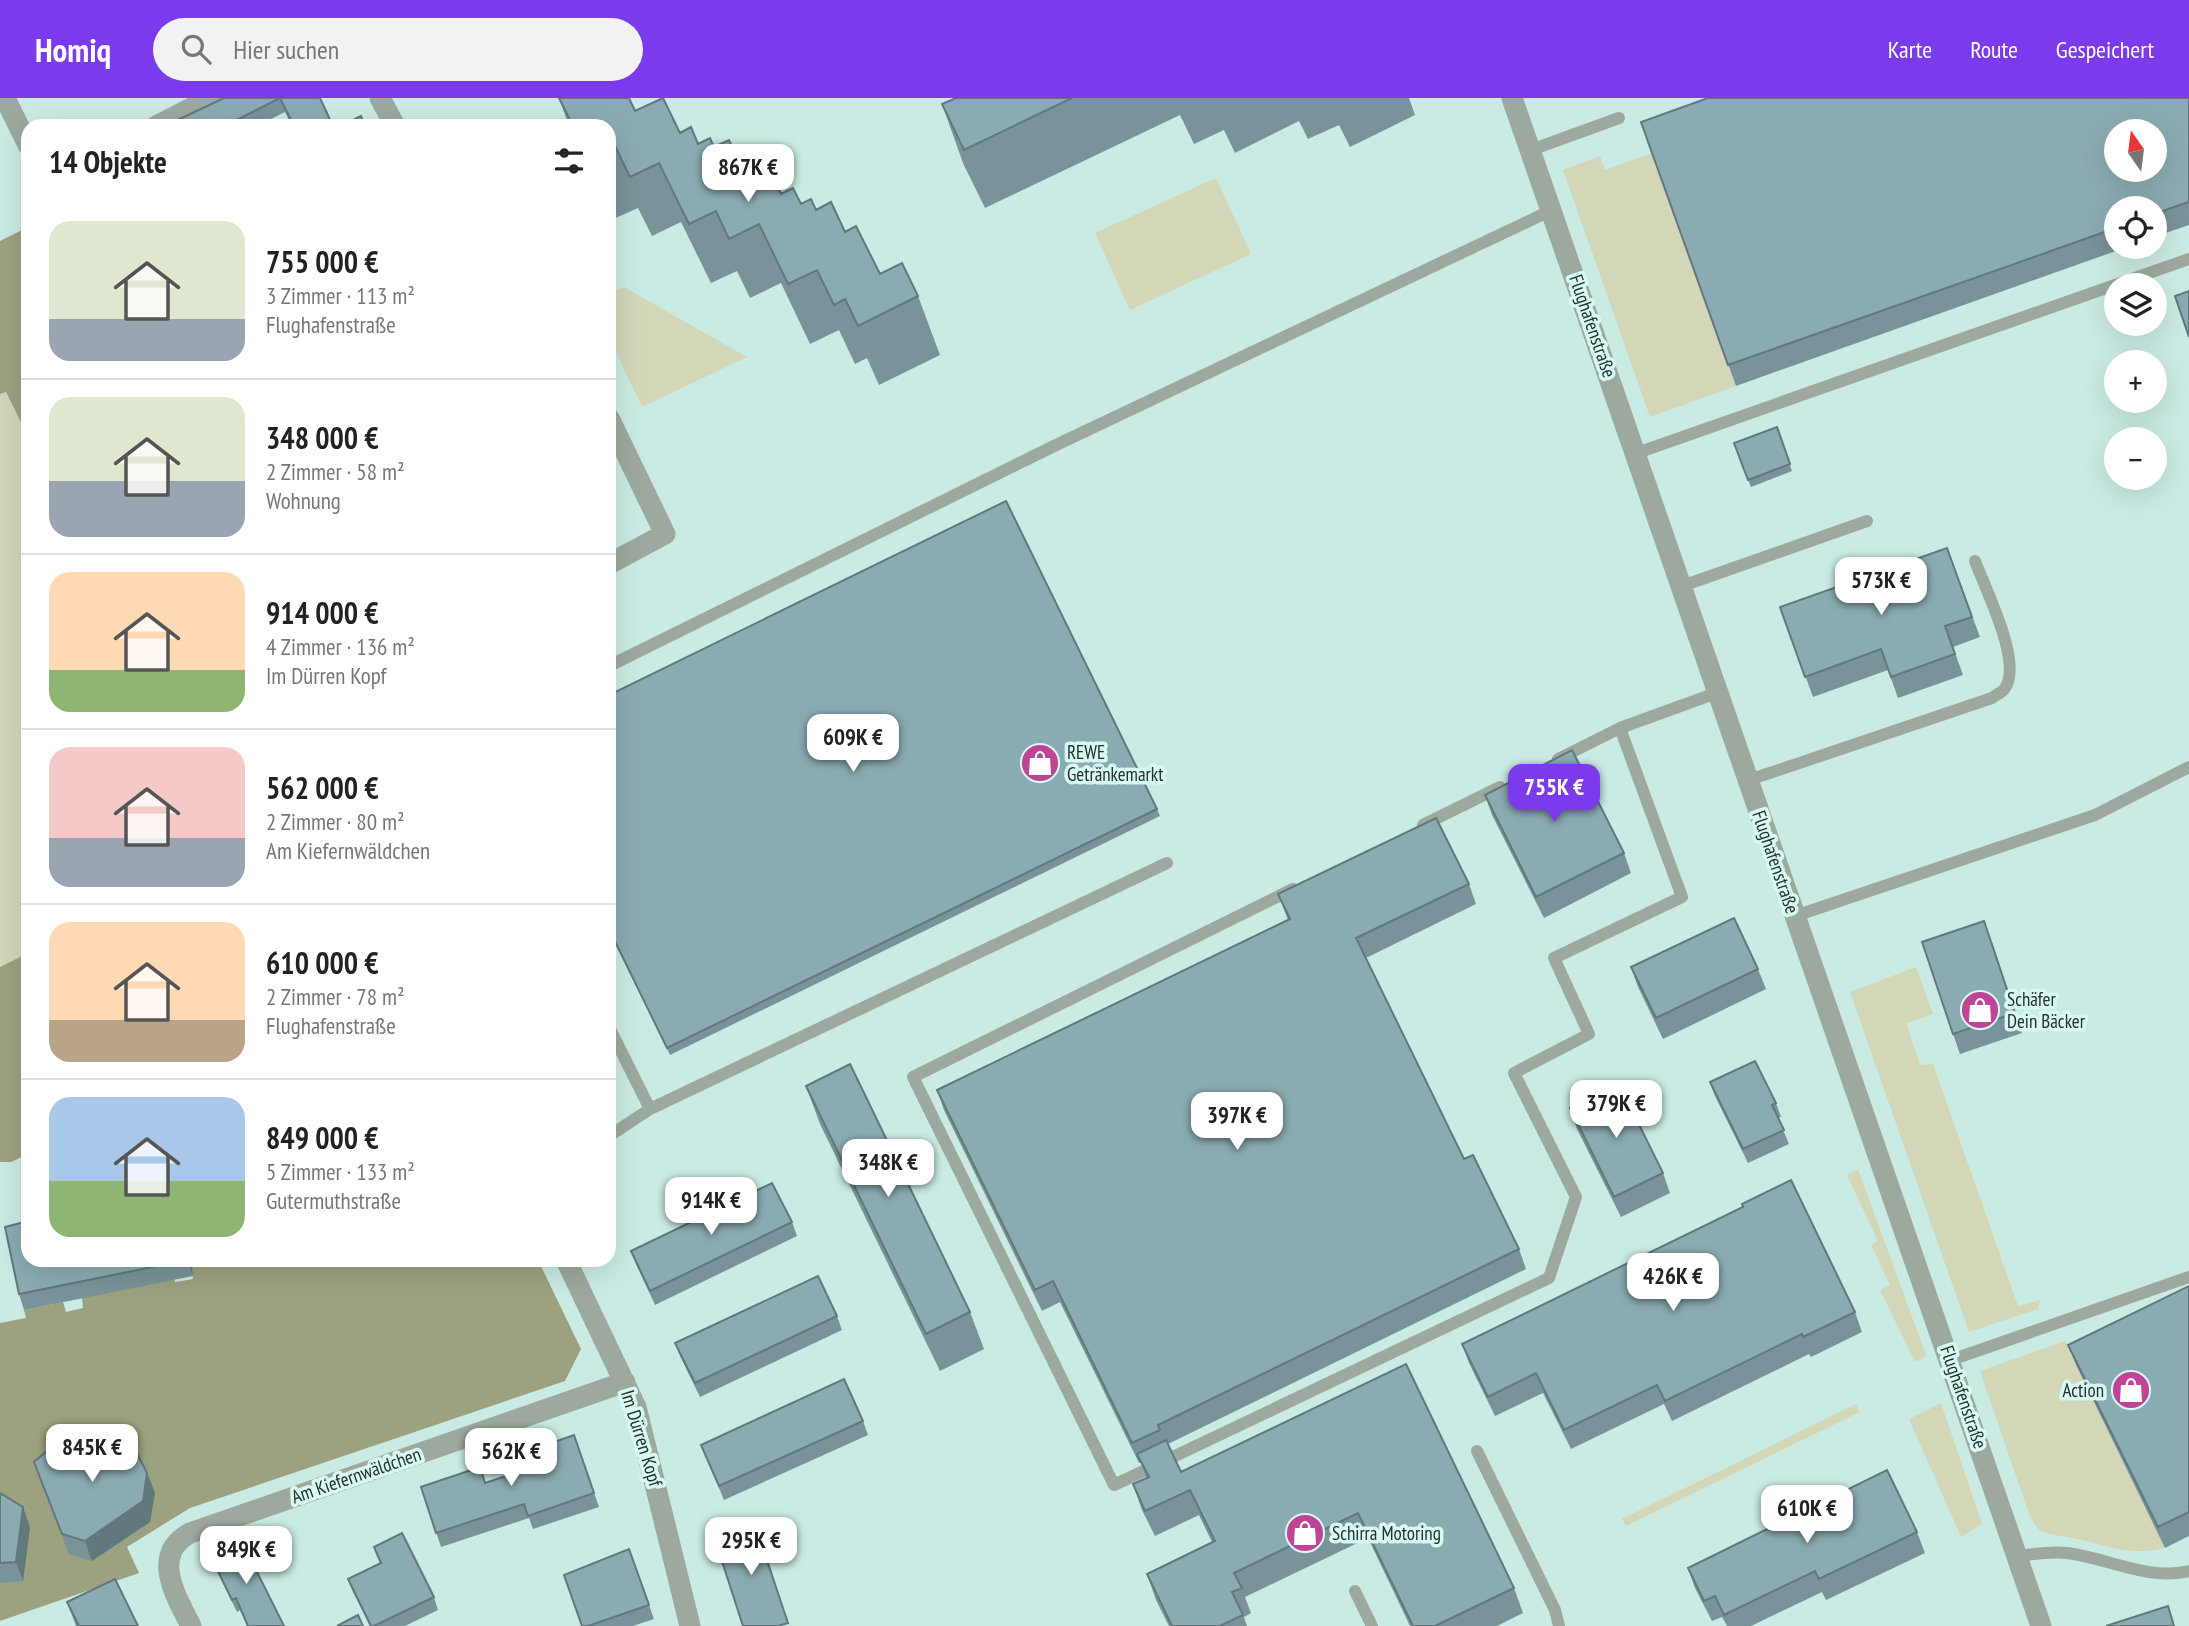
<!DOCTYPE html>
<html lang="de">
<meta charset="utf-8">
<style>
body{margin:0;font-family:"PT Sans Narrow",sans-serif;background:#f2f2f2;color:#222;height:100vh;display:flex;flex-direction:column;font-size:26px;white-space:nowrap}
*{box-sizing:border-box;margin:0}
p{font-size:23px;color:#767676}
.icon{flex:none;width:38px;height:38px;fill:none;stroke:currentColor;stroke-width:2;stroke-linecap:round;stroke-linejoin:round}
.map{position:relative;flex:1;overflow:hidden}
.panel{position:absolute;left:21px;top:21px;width:595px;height:1148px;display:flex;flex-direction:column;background:#fff;border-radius:21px;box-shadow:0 7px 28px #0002}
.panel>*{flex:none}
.needle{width:46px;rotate:346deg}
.tools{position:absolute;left:2104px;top:21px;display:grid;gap:14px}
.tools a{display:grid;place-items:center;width:63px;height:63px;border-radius:50%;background:#fff;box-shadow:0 7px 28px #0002;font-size:35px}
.price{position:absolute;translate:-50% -60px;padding:0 16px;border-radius:14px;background:#fff;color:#222;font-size:23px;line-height:46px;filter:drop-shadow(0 2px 4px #0008)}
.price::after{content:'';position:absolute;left:50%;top:42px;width:21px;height:16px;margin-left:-10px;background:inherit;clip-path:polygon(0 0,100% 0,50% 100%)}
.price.on{background:#7c3aed;color:#fff}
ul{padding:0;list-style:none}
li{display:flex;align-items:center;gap:21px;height:175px;padding:0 28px}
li+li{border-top:2px solid #e0e0e0}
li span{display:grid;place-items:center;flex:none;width:196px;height:140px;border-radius:21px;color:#555}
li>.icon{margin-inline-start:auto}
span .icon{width:84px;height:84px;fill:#fffc;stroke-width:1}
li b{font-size:30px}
h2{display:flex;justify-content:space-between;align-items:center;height:84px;padding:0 28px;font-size:30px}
header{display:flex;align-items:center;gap:42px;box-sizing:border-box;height:98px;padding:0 35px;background:#7c3aed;color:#fff}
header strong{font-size:33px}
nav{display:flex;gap:38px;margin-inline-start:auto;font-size:24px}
.search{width:490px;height:63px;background:#f2f2f2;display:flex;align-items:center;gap:18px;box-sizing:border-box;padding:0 24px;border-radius:38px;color:#767676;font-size:26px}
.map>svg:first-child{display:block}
.green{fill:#d3d7b8}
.forest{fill:#9ca17f}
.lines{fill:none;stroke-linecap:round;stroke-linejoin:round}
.service{stroke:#9da99e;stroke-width:12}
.minor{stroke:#9da99e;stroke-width:21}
.wall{fill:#789399}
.shaded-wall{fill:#61787d}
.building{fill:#8babb2;stroke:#61787d;stroke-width:2;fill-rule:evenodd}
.labels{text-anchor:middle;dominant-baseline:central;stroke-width:7;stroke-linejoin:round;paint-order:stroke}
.street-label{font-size:19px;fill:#23302d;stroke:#d7f9f1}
.poi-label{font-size:19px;fill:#23302d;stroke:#d7f9f1;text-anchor:start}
</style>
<header>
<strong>Homiq</strong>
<div class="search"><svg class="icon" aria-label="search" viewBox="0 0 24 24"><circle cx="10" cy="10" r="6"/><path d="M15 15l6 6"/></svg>Hier suchen</div>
<nav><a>Karte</a><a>Route</a><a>Gespeichert</a></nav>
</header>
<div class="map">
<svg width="2189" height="1528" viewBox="0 0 2189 1528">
<rect width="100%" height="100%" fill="#caebe3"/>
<path class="green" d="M1652,55L1736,288L1650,319L1563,72L1600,58L1605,72Z
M1216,80L1251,156L1130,212L1095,135Z
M624,189L747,259L642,309L609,239V196Z
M5,294L28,339V855L0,869V296Z
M1916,869L1933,916L1906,925L1920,967L1933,966L2018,1208L2040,1202L2038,1211L1969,1234L1850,894Z
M1858,1071L1926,1257L1919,1263L1914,1262L1880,1192L1890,1187L1871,1147L1878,1143L1847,1077Z
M2065,1243L2076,1267L2165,1450C2128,1458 2113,1449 2077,1441C2064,1438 2052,1437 2039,1433L2029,1416L1980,1273Z
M1941,1305L1982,1426L1961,1439L1909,1321Z
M1856,1306L1860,1314L1626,1428L1622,1421Z"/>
<path class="forest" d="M28,129V339L6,294L0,296V143Z
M28,855V1056L11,1064H0V869Z
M232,1162H538L581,1251L565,1283L190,1410L127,1449L139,1475L0,1523V1225L26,1220L24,1212L63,1204L66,1214L83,1210L82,1200L173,1173L175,1184L193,1181L192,1170Z"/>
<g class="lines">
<path class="service" d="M1531,52L1619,20
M1637,355L2189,161
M1682,488L1867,423
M609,568L1054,348L1552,112
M1558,661L1620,630L1719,594
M1749,682L1992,600C1996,597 2003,594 2005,590C2023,565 1985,490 1975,463
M1423,727L1500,689
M1293,791L913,979L1114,1387L1549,1180L1576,1099L1514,975L1589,936L1554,860L1682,799L1620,630
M1795,818L2095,717L2189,669
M609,929L650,1011
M609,1038L650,1011L1167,765
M1951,1262L2189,1179
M1477,1353L1555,1512L1559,1528
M2018,1458C2034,1456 2051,1453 2067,1455C2108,1460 2147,1483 2189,1473
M1355,1493L1372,1528"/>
<path class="minor" d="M5,0L28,47
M380,0L395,28
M1512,0L2041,1528
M156,28L211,0
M609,320L665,436L609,466
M566,1162L636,1309L690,1528
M191,1528C176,1498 150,1457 190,1435L625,1284"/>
</g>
<path class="wall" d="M224,0H320L333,28H292L285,14L257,28H165Z
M559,0L635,13L680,35L698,46L714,49L743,72L765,86L781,96L816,112L845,134L880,176L918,198L940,257L879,287L867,260L855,266L839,232L810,246L781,185L750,200L737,173L711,185L681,124L652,138L638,110L611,122L609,117V28H569Z
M956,0H1409L1415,17L1350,49L1339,27L1308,41L1299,23L1235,55L1224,32L1194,46L1180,17L985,110L963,65L942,6Z
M2189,0V127L2154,139V110H2116V149H2127L1736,288L1641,24Z
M1777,329L1792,373L1751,389L1734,345Z
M1947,450L1980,539L1953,549L1963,577L1898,600L1888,572L1813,599L1780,509Z
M609,597L1157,711L1160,718L670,957L609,833Z
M1485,697L1624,755L1631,775L1544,820L1492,717Z
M1469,786L1476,806L1366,860L1464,1061L1519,1151L1526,1171L1168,1346L1181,1374L1406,1266L1514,1490L1523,1515L1497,1528H1410L1368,1440L1245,1499L1251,1515L1244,1519L1247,1528H1169L1156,1502L1147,1476L1212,1444L1199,1417L1155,1438L1142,1412L1133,1386L1146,1380L1141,1365H1139L1060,1204L1042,1213L944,1012L937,992L1288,822L1278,796Z
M1992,844L2022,935L1960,956L1953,936Z
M1631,869L1758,871L1766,891L1663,941L1638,889Z
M1710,984L1776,1005L1781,1019L1778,1020L1789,1046L1748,1065L1715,998Z
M806,988L970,1214L984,1251L940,1273L820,1026Z
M1570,1010L1663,1075L1670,1095L1621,1119L1577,1031Z
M792,1124L797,1138L655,1207L636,1166L631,1153Z
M28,1162H232L192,1170L193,1178L24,1212L19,1196Z
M2189,1188V1438L2165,1450L2076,1267L2068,1247Z
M1855,1214L1862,1234L1811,1259L1809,1256L1672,1323L1664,1306L1571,1351L1543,1295L1495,1318L1469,1265L1462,1246Z
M837,1218L842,1232L700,1299L680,1258L675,1245Z
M863,1323L868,1337L724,1402L701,1347Z
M574,1337L599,1409L533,1431L529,1420L441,1449L421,1389L486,1385L543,1366Z
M147,1375L155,1395L150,1424L92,1463L69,1456L41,1384Z
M0,1395L30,1429L23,1483L0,1485Z
M1917,1434L1925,1455L1826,1502L1822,1494L1751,1528H1727L1722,1519L1712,1523L1695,1490L1688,1470Z
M374,1449L434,1499L438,1512L405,1528H370L353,1494L348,1481L380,1465Z
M629,1451L654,1521L633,1528H582Z
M210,1457L284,1528H247L240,1512L237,1514L215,1469Z
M67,1504L138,1528H76Z"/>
<path class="shaded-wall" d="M187,1162H189L192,1170L193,1178Z
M147,1375L155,1395L150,1424L92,1463L85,1443Z
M23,1409L30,1429L23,1483L16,1464Z
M753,1421L763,1447L789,1528Z"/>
<path class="building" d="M224,0H320L333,28H294L280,0L225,28H165Z
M559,0H629L635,13L663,0L680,35L691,29L698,46L710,40L714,49L729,42L743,72L755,66L765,86L774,81L781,96L793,90L801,106L811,101L816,112L831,104L845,134L856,128L880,176L902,165L918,198L858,228L845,201L834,207L817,172L788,186L759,126L729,141L716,113L689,126L659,65L630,79L616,50L609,54V28H573Z
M956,0H1072L964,52L942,6Z
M1708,0H2189V104L2154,116V110H2116V130L1728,267L1641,24ZM2116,33H2154V72H2116Z
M361,18L365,28H341Z
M2189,193V239L2175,198Z
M1777,329L1790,366L1748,382L1734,345Z
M1006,403L1157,711L667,950L609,831V597Z
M1947,450L1972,519L1945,528L1955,556L1891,579L1881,551L1805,579L1780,509Z
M1572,652L1624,755L1536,799L1485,697Z
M1436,720L1469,786L1356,840L1464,1061L1473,1057L1519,1151L1158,1327L1160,1332L1132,1345L1053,1183L1035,1192L937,992L1290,821L1278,796Z
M1734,820L1758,871L1656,920L1631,869Z
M1984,823L2015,915L1953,936L1922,844Z
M1755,963L1776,1005L1772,1007L1784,1032L1743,1051L1710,984Z
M850,966L970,1214L926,1236L806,988Z
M1619,986L1663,1075L1614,1099L1570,1010Z
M1791,1082L1855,1214L1803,1239L1802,1236L1665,1303L1657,1287L1564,1332L1536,1275L1488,1299L1462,1246L1743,1109L1742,1106Z
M772,1085L792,1124L650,1193L631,1153Z
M28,1123V1162H187L19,1196L5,1129Z
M818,1178L837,1218L695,1285L675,1245Z
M2189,1188V1414L2158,1429L2068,1247Z
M1406,1266L1514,1490L1435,1528H1413L1358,1415L1234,1475L1242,1490L1232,1494L1243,1517L1220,1528H1172L1147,1476L1215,1443L1190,1392L1145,1413L1133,1386L1149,1379L1137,1356L1166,1342L1181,1374Z
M844,1281L863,1323L719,1388L701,1347Z
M127,1336L147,1375L143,1403L85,1443L62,1436L34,1364L48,1352Z
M574,1337L594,1395L528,1418L524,1406L436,1435L421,1389L480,1369L485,1385L543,1366L537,1350Z
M1887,1372L1917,1434L1819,1481L1815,1473L1724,1517L1715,1498L1704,1503L1688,1470Z
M0,1395L23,1409L16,1464L0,1465Z
M753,1421L788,1525L778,1528H743L718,1451L728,1448L723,1431Z
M402,1435L434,1499L374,1528H371L348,1481L381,1465L374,1449Z
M241,1442L284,1528H248L236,1500L232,1502L210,1457Z
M629,1451L649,1507L588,1528H582L564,1477Z
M115,1481L138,1528H79L67,1504Z
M2168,1508L2174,1528H2106Z
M358,1517L363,1528H337Z"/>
<defs>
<g id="shop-disc" transform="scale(2.0125)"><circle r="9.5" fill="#bf4495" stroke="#d7f9f1"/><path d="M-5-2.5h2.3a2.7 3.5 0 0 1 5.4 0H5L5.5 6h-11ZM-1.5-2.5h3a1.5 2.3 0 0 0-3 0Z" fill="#fff"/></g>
</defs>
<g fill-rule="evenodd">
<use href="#shop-disc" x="1040" y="665"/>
<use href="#shop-disc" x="1980" y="912"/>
<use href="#shop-disc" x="2131" y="1292"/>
<use href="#shop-disc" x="1305" y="1435"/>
</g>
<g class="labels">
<g class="street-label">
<text transform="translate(1593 228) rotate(71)">Flughafenstraße</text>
<text transform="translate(1776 764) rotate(71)">Flughafenstraße</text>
<text transform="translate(1964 1299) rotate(71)">Flughafenstraße</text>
<text transform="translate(642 1340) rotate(73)">Im Dürren Kopf</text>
<text transform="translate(356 1377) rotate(-19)">Am Kiefernwäldchen</text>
</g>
<g class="poi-label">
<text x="1067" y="654">REWE<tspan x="1067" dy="22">Getränkemarkt</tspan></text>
<text x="2007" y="901">Schäfer<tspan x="2007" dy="22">Dein Bäcker</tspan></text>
<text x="2104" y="1292" text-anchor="end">Action</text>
<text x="1332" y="1435">Schirra Motoring</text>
</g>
</g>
</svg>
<div class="tools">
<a><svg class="needle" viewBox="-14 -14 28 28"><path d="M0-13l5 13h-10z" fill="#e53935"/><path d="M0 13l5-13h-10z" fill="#767676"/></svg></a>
<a><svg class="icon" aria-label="locate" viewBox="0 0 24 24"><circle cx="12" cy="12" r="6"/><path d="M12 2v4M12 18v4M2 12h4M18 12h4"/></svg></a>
<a><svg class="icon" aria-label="layers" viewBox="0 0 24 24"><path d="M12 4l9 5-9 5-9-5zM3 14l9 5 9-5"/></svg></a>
<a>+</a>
<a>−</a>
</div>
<b class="price" style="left:748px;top:106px">867K €</b>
<b class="price" style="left:1881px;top:519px">573K €</b>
<b class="price" style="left:853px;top:676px">609K €</b>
<b class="price on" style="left:1554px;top:726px">755K €</b>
<b class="price" style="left:1616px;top:1042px">379K €</b>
<b class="price" style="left:1237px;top:1054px">397K €</b>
<b class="price" style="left:888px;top:1101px">348K €</b>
<b class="price" style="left:711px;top:1139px">914K €</b>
<b class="price" style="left:1673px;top:1215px">426K €</b>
<b class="price" style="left:92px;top:1386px">845K €</b>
<b class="price" style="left:511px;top:1390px">562K €</b>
<b class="price" style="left:1807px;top:1447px">610K €</b>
<b class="price" style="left:751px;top:1479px">295K €</b>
<b class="price" style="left:246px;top:1488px">849K €</b>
<section class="panel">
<h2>14 Objekte<svg class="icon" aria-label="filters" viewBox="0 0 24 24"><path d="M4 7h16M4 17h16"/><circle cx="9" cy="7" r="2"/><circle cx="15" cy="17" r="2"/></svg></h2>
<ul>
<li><span style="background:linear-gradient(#dfe7d0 70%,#9aa5b1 0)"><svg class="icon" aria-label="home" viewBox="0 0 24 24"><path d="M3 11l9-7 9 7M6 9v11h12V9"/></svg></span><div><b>755 000 €</b><p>3 Zimmer · 113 m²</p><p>Flughafenstraße</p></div></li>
<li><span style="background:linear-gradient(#dfe7d0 60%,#9aa5b1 0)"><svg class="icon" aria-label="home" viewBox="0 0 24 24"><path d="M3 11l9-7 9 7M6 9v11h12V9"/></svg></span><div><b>348 000 €</b><p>2 Zimmer · 58 m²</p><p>Wohnung</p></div></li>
<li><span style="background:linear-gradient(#ffd9b3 70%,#8fb573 0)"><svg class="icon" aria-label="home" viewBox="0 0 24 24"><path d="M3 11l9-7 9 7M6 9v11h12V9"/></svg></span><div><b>914 000 €</b><p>4 Zimmer · 136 m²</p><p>Im Dürren Kopf</p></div></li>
<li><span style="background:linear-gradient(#f6c9c9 65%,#9aa5b1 0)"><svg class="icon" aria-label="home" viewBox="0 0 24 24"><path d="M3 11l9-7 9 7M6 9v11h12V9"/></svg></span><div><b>562 000 €</b><p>2 Zimmer · 80 m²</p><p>Am Kiefernwäldchen</p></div></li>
<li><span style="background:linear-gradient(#ffd9b3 70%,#b9a48a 0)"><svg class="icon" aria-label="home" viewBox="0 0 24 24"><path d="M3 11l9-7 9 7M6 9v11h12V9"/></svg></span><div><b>610 000 €</b><p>2 Zimmer · 78 m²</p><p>Flughafenstraße</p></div></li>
<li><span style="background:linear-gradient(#a9c7e8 60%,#8fb573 0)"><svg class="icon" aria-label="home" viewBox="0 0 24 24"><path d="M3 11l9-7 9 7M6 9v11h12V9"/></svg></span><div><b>849 000 €</b><p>5 Zimmer · 133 m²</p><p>Gutermuthstraße</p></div></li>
</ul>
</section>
</div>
